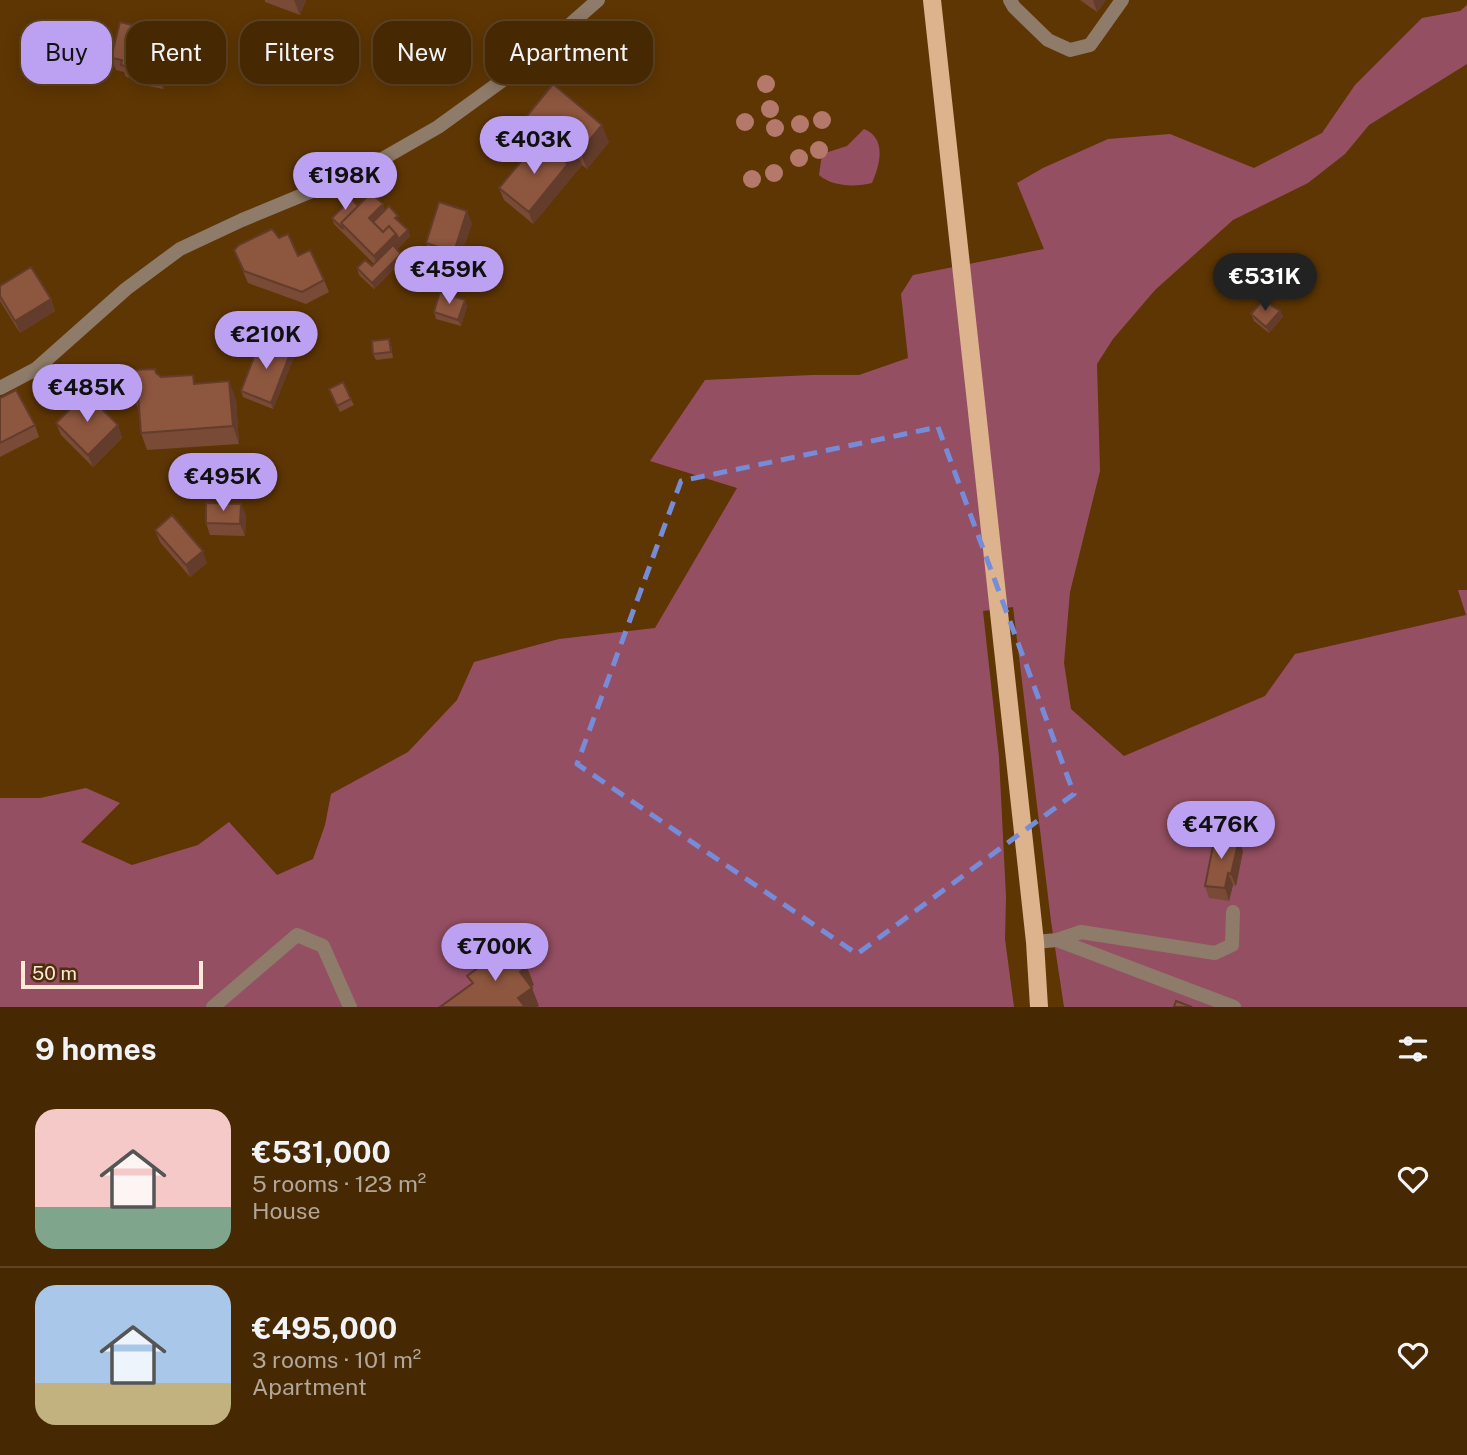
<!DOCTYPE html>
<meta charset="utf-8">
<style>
body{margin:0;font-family:"Public Sans",sans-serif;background:#503411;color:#f1f3f6;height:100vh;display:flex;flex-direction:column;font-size:26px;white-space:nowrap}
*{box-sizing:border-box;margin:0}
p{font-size:23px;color:#b0a699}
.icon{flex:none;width:38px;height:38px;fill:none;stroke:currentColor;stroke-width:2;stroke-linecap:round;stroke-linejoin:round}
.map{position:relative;height:1007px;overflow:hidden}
.drawer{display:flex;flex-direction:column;background:#462802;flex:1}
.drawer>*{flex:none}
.hud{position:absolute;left:21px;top:21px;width:700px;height:63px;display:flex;gap:14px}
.scale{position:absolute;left:21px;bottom:18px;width:182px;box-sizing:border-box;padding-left:7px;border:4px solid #fee9d7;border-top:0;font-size:19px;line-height:24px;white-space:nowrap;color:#fee9d7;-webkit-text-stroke:5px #4e2e0c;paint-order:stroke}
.price{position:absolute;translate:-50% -60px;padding:0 16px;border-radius:24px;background:#bca0f2;color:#111;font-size:23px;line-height:46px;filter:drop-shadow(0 2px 4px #0008)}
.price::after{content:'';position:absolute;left:50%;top:42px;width:21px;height:16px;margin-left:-10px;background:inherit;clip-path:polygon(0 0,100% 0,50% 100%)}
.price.on{background:#222;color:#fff}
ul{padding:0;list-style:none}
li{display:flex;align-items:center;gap:21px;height:175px;padding:0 35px}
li+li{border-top:2px solid #5e4424}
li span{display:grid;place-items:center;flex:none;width:196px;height:140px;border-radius:21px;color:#555}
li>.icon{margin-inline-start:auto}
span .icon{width:84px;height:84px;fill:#fffc;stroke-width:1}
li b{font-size:30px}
h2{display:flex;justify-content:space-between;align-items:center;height:84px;padding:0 35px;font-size:30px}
.tag{padding:0 24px;border-radius:21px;background:#462802;box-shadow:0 4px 18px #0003,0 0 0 2px #5e4424;font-size:24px;line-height:63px}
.tag.on{background:#bca0f2;color:#111}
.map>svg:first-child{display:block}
.green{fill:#954f62}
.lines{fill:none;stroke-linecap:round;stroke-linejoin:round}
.lane{stroke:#8f7b69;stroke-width:14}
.street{stroke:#8f7b69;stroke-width:14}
.primary{stroke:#dcb38d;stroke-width:18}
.tree{fill:#b5796c}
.wall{fill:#794a35}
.shaded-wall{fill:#633c2b}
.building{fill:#8d563e;stroke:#633c2b;stroke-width:2}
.marked{fill:none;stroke:#778cd8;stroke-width:5;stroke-dasharray:14 9;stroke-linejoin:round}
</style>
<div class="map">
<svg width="1467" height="1007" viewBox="0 0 1467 1007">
<rect width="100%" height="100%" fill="#5e3603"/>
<path class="green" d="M1467,5V64L1369,125L1345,154L1308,183L1233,220L1155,290L1113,339L1097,364L1100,471L1070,592L1064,663L1071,709L1124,756L1265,696L1295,654L1466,615L1458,590H1467V1007H1064L1051,921L1013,607L983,611L999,757L1006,897L1005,939L1014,1007H0V798H40L86,788L120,803L81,842L132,865L198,845L229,822L277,875L313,859L325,825L331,794L408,752L457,700L474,662L559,639L655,628L737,488L650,461L705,380L812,375H859L908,358L901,294L913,275L1044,249L1017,183L1043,168L1108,139L1170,134L1254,168L1322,133L1355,85L1422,18L1460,11Z
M864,129C887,138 880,165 872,183C855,187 833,187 819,175L822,154L847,146Z"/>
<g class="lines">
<path class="lane" d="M1010,0L1014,7L1048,40L1070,50L1090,45L1122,0
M1057,940L1081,932L1215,953L1232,945L1233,912
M1035,942L1057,940L1234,1007"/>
<path class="street" d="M0,388L36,369L126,289L180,249L242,220L363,170L438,127L525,64L598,0
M213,1007L297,935L323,946L350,1007"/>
<path class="primary" d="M932,0L1035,942L1039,1007"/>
</g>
<g class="tree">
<circle cx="766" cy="84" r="9"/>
<circle cx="770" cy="109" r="9"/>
<circle cx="822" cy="120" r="9"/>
<circle cx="745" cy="122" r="9"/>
<circle cx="800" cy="124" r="9"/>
<circle cx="775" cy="128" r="9"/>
<circle cx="819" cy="150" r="9"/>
<circle cx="799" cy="158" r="9"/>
<circle cx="774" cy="173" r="9"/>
<circle cx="752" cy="179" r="9"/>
</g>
<path class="wall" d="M265,0H306L300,15L265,2Z
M1080,0H1106L1097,12Z
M169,34L174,46L163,89L138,84L137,79L126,77L124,72L116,70L111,58Z
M522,122L609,142L587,169L582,165L533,224L504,200L499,188L535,145L528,140Z
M358,206L385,210L400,222L408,230L410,236L397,249L401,254L403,260L374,289L359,275L357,268L372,266L374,264L334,224L332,218Z
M472,223L458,264L431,255L426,243Z
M279,238L324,280L329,292L306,304L248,283L234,250Z
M0,286L51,299L55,311L20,333L0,301Z
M467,306L461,326L436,319L434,312Z
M1280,311L1283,317L1269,333L1254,321L1251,314Z
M391,345L393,358L376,360L373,354Z
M291,351L294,357L273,409L243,397L241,391Z
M156,373L161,377L196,384L236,399L239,444L147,450L141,433L139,411L133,395Z
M329,389L351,399L354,405L340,412Z
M0,398L35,425L39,437L0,457Z
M56,423L118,425L122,438L93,467L61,435Z
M241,504L246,516L245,536L210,535L206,523Z
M155,530L207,563L190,577L160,542Z
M1243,851L1236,886L1233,885L1229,901L1209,898L1205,886Z"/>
<path class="shaded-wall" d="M294,0H306L300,15Z
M1093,0H1106L1097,12Z
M169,34L174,46L163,89L159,77Z
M602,125L609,142L587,169L580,152Z
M575,147L582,165L533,224L529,212L568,164L566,158Z
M383,204L387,217L376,228L369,218Z
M467,211L472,223L458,264L454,252Z
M408,230L410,236L378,268L374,256L396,234Z
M401,254L403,260L374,289L372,283Z
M51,299L55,311L20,333L15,321Z
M465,300L467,306L461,326L458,320Z
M1280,311L1283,317L1269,333L1266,327Z
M291,351L294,357L273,409L271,403Z
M229,381L236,399L239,444L233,426Z
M118,425L122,438L93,467L88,455Z
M241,504L246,516L245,536L240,524Z
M203,551L207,563L190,577L186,565Z
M1239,839L1243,851L1236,886L1231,874Z
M1228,873L1233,885L1229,901L1225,888Z
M527,967L534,985L527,990L520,972Z
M532,988L539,1006L537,1007H521L518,998Z"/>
<path class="building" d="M120,22L169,34L159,77L134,72L135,68L121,65L122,60L111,58Z
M553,84L602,125L580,152L575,147L566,158L522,122Z
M539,140L568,164L529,212L499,188Z
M371,193L383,204L369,218L383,232L389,226L396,234L374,256L341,223Z
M351,199L358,206L341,223L343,229L332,218Z
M439,202L467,211L454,252L426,243Z
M389,206L398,216L395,218L408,230L399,239L396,234L389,226L383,232L373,222Z
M272,229L279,238L288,234L298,256L310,250L324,280L302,292L244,271L234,250L239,245Z
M393,245L401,254L372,283L357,268L365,260L372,266Z
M31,267L51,299L15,321L0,296V286Z
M440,292L465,300L458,320L434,312Z
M1263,300L1280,311L1266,327L1251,314Z
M261,339L291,351L271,403L241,391Z
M389,339L391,352L373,354L372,341Z
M155,369L156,373L161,377L193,375L194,384L229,381L233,426L141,433L138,394L133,395L132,370Z
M343,382L351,399L337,406L329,389Z
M16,390L35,425L0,443V398Z
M86,393L118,425L88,455L56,423Z
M206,503L241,504L240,524L206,523Z
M172,515L203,551L186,565L155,530Z
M1215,836L1239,839L1231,874L1228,873L1225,888L1205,886Z
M510,944L527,967L520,972L532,988L518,998L525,1007H440L473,983L467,976Z
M1176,1001L1192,1007H1174Z"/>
<path class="marked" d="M938,427L1074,794L857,954L577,764L681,481Z"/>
</svg>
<div class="scale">50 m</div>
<b class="price" style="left:534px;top:176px">€403K</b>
<b class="price" style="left:345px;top:212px">€198K</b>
<b class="price" style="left:449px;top:306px">€459K</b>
<b class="price on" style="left:1265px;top:313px">€531K</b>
<b class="price" style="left:266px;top:371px">€210K</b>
<b class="price" style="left:87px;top:424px">€485K</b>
<b class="price" style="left:223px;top:513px">€495K</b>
<b class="price" style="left:1221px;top:861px">€476K</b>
<b class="price" style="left:495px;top:983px">€700K</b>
<div class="hud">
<a class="tag on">Buy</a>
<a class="tag">Rent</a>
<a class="tag">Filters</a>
<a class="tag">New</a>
<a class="tag">Apartment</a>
</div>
</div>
<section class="drawer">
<h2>9 homes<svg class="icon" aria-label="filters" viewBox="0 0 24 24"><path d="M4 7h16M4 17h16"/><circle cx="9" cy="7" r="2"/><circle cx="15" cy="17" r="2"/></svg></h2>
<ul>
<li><span style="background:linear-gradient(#f6c9c9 70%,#7fa58c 0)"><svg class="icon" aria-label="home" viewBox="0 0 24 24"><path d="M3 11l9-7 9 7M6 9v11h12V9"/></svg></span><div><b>€531,000</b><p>5 rooms · 123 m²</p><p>House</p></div><svg class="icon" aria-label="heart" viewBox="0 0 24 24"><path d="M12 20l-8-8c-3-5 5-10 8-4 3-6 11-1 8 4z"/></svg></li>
<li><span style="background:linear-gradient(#a9c7e8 70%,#c2b280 0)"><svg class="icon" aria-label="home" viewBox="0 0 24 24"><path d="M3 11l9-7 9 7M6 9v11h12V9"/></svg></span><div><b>€495,000</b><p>3 rooms · 101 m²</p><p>Apartment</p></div><svg class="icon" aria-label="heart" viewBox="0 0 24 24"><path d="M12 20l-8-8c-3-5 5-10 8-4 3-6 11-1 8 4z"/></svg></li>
</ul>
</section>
